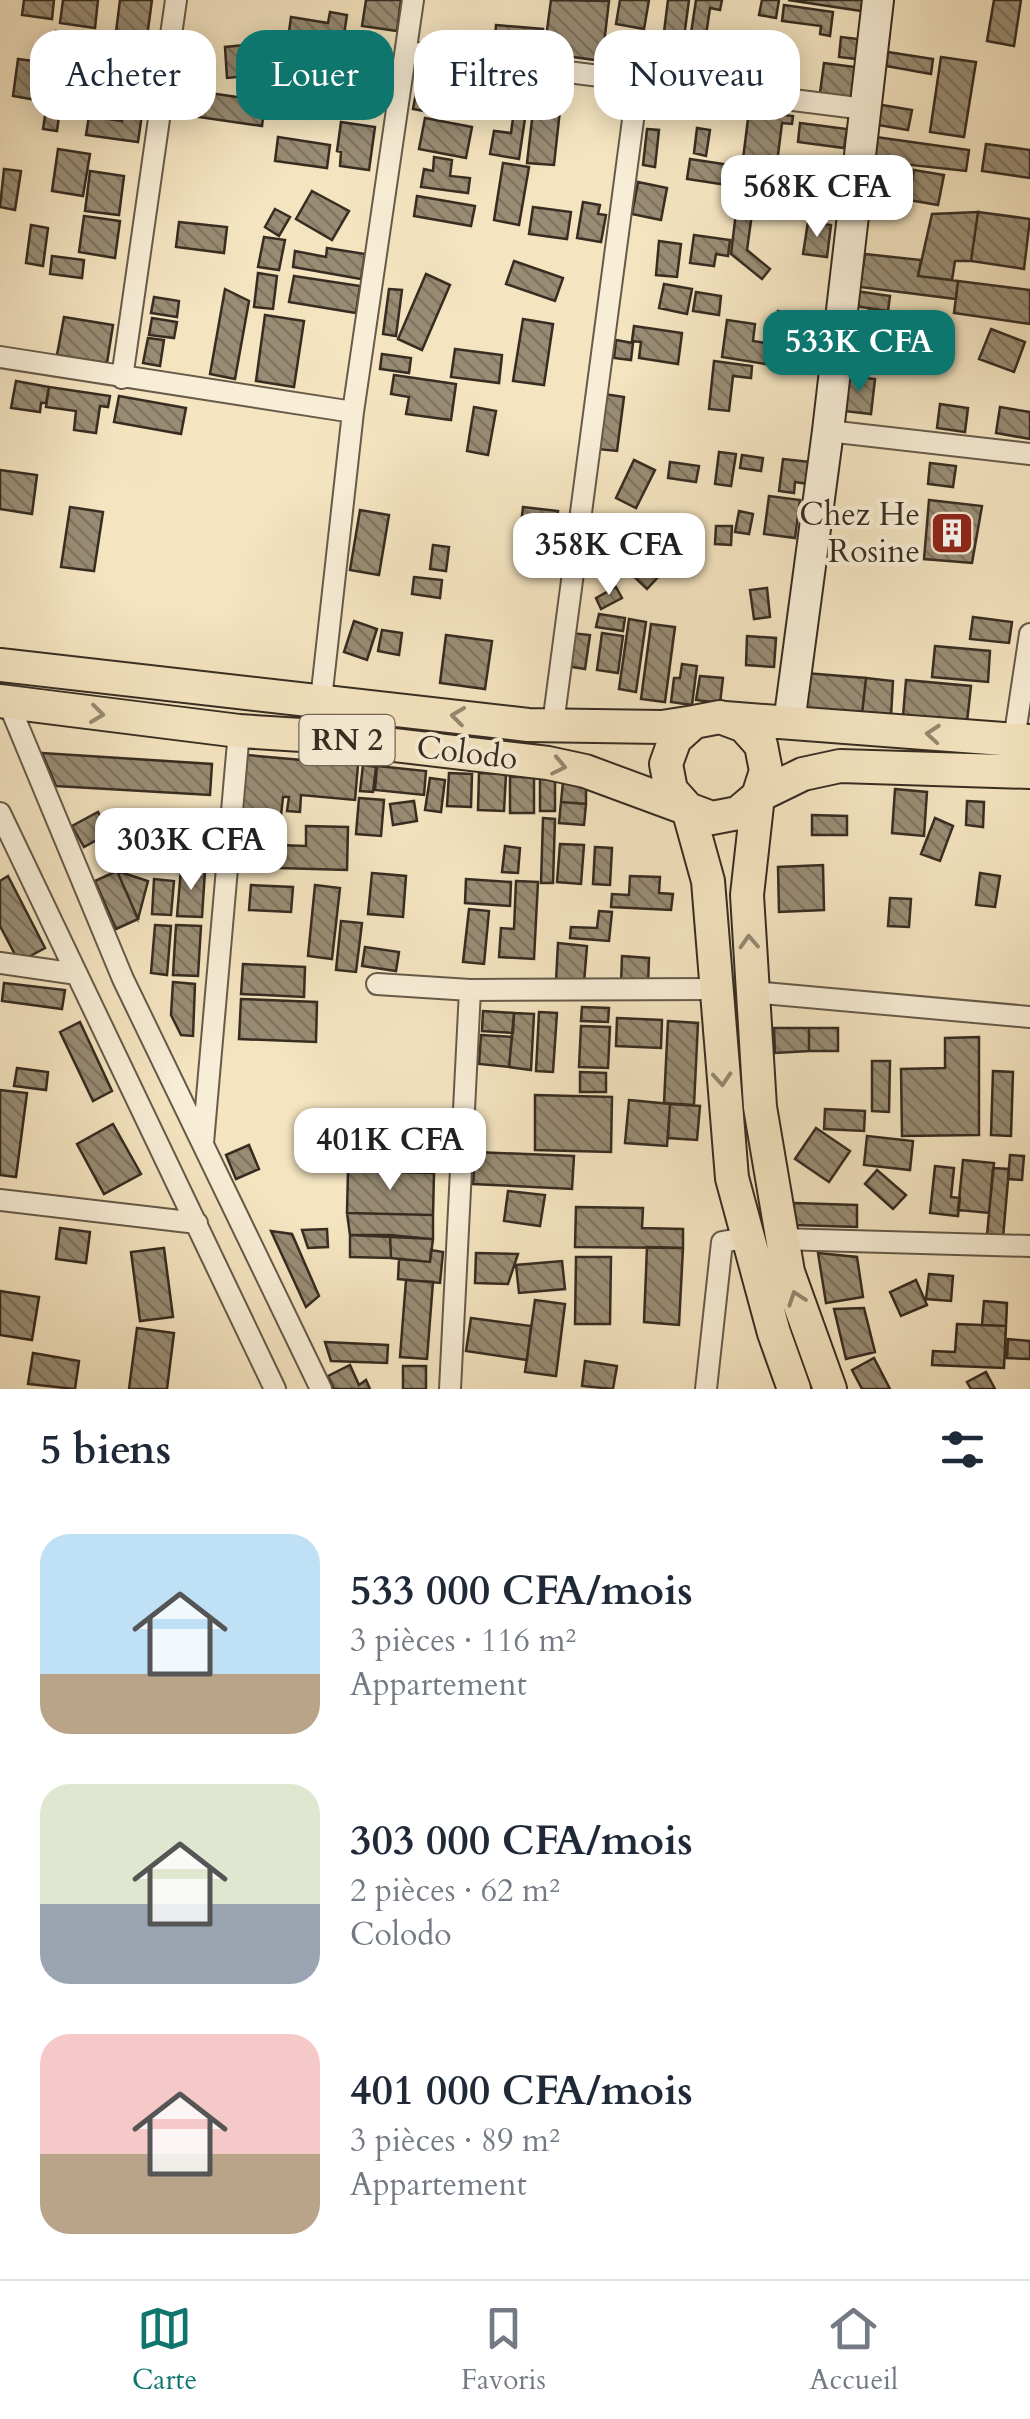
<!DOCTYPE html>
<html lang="fr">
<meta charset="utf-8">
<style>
body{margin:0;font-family:Cardo,serif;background:#f6f6f7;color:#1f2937;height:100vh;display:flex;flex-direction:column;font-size:38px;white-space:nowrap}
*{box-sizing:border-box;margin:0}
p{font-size:32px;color:#747a83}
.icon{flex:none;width:55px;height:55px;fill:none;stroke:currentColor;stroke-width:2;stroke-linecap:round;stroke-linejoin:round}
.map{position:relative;height:1389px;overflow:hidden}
.details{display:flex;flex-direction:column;background:#fff;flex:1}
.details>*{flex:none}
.top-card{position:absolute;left:30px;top:30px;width:970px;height:90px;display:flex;gap:20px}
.price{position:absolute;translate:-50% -85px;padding:0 22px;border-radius:20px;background:#fff;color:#222;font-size:32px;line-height:65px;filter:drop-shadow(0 2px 5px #0008)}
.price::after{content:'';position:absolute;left:50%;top:60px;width:30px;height:22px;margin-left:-15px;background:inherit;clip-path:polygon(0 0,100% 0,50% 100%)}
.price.current{background:#0f766e;color:#fff}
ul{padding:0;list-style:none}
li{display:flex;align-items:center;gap:30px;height:250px;padding:0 40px}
li span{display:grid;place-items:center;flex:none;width:280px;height:200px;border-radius:30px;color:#555}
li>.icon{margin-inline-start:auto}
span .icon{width:120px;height:120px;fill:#fffc;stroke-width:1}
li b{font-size:42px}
h2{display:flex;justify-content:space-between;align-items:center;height:120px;padding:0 40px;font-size:42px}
.chip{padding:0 35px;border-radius:30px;background:#fff;box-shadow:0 5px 25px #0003;font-size:35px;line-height:90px}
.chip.current{background:#0f766e;color:#fff}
.dock{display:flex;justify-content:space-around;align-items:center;height:140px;border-top:2px solid #e0e1e3;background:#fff;font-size:28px;color:#747a83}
.dock a{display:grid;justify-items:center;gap:5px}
.dock .current{color:#0f766e}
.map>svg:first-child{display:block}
.building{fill:url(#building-back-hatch);stroke:#372c21;stroke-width:2.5}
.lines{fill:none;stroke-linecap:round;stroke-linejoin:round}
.street-casing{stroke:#665a49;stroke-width:24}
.secondary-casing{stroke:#372c21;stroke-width:34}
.primary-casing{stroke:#372c21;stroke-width:36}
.street{stroke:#f8edd6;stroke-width:20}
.secondary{stroke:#f8edd6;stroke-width:30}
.primary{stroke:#f4e4c0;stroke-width:32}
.oneway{stroke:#968870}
.labels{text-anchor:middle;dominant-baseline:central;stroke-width:8;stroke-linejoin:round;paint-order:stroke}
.shield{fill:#f8edd6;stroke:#716657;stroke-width:2.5}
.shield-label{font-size:30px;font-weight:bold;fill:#372c21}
.poi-label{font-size:32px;fill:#372c21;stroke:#f8edd6;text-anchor:end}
.street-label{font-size:32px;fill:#372c21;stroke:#f8edd6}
</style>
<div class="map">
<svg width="1030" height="1389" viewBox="0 0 1030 1389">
<defs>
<pattern id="building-back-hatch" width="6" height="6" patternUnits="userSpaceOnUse" patternTransform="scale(2.5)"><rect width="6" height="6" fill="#998c74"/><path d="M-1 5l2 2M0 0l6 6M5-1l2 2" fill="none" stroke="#7e735f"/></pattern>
</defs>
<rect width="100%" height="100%" fill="#f4e4c0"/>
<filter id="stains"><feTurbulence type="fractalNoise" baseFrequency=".002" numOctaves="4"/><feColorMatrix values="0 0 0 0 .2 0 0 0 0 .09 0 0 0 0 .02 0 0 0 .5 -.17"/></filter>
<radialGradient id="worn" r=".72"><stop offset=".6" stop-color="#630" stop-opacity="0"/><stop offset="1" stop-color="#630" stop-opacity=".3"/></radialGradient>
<path class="building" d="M24,0H54L52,19L22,15Z
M63,0H98L95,28L60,23Z
M120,0H152L147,37L116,32Z
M366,0H401L397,31L362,26Z
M551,0L609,1L602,61L544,53Z
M620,0H649L644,29L616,24Z
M668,0H689L679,75L642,70L644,54L661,56Z
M696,0H722L720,10L710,8L700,76L685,73Z
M762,0H779L776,18L759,15Z
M788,0H869L868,12Z
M994,0H1021L1014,46L987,41Z
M784,5L833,12L830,36L820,34L821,26L782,21Z
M330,12L347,15L342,48L288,39L291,17L328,23Z
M496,25L543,29L541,54L494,49Z
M56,31L74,34L70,59L52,56Z
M841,37L858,39L856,59L839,57Z
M277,42L280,73L227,78L225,47Z
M888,52L933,59L931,74L886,66Z
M941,57L976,62L964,137L930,132Z
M18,59L48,63L42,101L13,96Z
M824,63L855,67L851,97L820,93Z
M427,65L458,69L457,80L426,76Z
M68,66L94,69L91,101L64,98Z
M288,69L313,72L310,104L335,107L334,114L283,108Z
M319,69L342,71L341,82L378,84V103L317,100Z
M419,77L462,84L459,98L432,93L429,112L413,109Z
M50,84L63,86L57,131L43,129Z
M536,85L552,86L549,108L560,110L554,165L527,163Z
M182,89L265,101L262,126L178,114Z
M516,96L528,98L519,159L490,154L494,131L511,133Z
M882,105L912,110L908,130L878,125Z
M123,111L142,114L138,142L86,135L89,116L122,121Z
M749,111L793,116L792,124L782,123L773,195L790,197L787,217L754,213L755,201L738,199Z
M425,118L472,127L466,158L419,149Z
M341,122L375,127L369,170L340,166L341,152L337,151Z
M800,123L847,129L844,148L798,142Z
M697,128L710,130L706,156L694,153Z
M647,129L659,130L655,167L643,165Z
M278,137L330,145L327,168L275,161Z
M876,137L969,150L966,171L874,161Z
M986,144L1030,150V178L982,171Z
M58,149L90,154L83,196L52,191Z
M434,157L452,160L450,176L470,178L468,193L421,187L424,169L433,171Z
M690,159L737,166L734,186L687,179Z
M503,163L529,167L519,225L494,220Z
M4,169L21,171L15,210L0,207Z
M914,170L944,175L938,205L909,200Z
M90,171L124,176L119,215L85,211Z
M638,182L667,188L661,220L632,214Z
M312,191L349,211L332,240L296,219Z
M417,196L475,206L471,226L414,216Z
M583,202L600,205L598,214L606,215L601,242L577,238Z
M737,204L753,206L747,250L770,269L762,279L731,254Z
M533,207L571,212L567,239L529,234Z
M275,209L290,217L279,236L265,227Z
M978,212L1030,219L1024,269L971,261Z
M978,212L971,261H955L952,280L918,276L932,214Z
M84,216L120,221L115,258L79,252Z
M179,222L227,227L224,253L176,247Z
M808,222L831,225L827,257L803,254Z
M31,225L48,228L43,266L26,263Z
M694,235L730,240L728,256L716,254L714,266L690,263Z
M264,237L285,240L279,270L258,267Z
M659,241L681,244L677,277L656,275Z
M327,248L365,254L361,279L293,267L295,251L326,257Z
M865,254L921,260L918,276L958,281L956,299L860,287Z
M52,256L84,260L82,278L50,274Z
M514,261L563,278L555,301L506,284Z
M258,273L277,276L273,309L254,307Z
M426,274L450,285L422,350L398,339Z
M294,276L360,286L356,313L289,302Z
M958,281L1030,290V324L954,313Z
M664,284L692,289L687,314L659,308Z
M225,289L249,301L235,379L210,374Z
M389,289L402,290L396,336L383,334Z
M856,291L890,296L888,311L854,306Z
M696,292L721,296L719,315L693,311Z
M154,297L179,301L177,317L151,313Z
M869,308L945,321L941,339L868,327Z
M778,311L805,316L801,343L774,339Z
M265,315L304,321L294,387L256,381Z
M64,317L113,325L107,363L57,355Z
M152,318L177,322L174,338L149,335Z
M523,319L553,324L544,385L513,381Z
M727,320L755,324L753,341L813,350L810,371L722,357Z
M634,326L682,333L678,364L639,358L641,342L632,341Z
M864,326L941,339L939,353L861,340Z
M991,329L1025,342L1014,372L979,359Z
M148,338L164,340L160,366L143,363Z
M616,340L633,343L631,360L614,358Z
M455,349L502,355L499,383L451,377Z
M382,354L411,358L409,373L380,369Z
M714,361L752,366L751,378L733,376L729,411L709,409Z
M394,375L456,384L451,420L406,414L409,397L391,394Z
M848,376L875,379L871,414L844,411Z
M16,381L49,387L46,403H41L40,412L11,408Z
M49,387L110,396L108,407L100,406L96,433L74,430L76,411L46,407Z
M604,394L624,397L617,451L597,449Z
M119,396L186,408L181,434L114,422Z
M940,404L968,408L965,432L937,428Z
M474,407L496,411L488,455L467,451Z
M1000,407L1030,412V439L996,433Z
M719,452L736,454L731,486L715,484Z
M742,455L763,458L761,471L740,468Z
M783,459L811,462L808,484L795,482L794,493L779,491Z
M634,460L655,470L636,508L616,498Z
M670,462L699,466L696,482L668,478Z
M930,463L956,466L953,487L928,484Z
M0,470L37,475L32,514L0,509Z
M769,496L800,500L795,538L764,534Z
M929,500L982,506L972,563L924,559Z
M70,507L103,512L94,571L61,567Z
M523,507L558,511L555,536L520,533Z
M360,510L389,515L379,575L350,570Z
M739,511L753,514L749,534L735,532Z
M716,526H732L731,545L715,544Z
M433,545L449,547L446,571L430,569Z
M648,549L663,550L662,567L651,568L644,562Z
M639,557L659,576L647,589L627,570Z
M414,577L442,580L440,598L412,594Z
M616,587L622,598L601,609L596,598Z
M767,588L770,617L754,619L750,590Z
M599,614L625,618L623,631L596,627Z
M973,617L1012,622L1009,643L970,639Z
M629,619L646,622L636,692L619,689Z
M354,621L377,629L367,660L344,652Z
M651,624L675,627L665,702L641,699Z
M382,630L402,633L399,655L378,651Z
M570,633L590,635L585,669L566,666Z
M602,633L623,636L618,673L597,670Z
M446,635L492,641L485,689L440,683Z
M747,636L776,638L774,667L746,665Z
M935,646L990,651L988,682L932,677Z
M682,664L697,666L692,705L671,702L674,678H680Z
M805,673L866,678L862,714L801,708Z
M700,676L723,678L720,703L696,700Z
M866,678L893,681L891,716L862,714Z
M906,680L971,686L967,722L903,716Z
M42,753L212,764L210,795L56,786Z
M247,755L358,765L355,800L301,795L300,812L287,811L289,797H283L280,825L240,822Z
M363,765L376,767L373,792L360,791Z
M377,766L426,771L424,795L375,790Z
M449,773L472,774L471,807L447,806Z
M479,773L506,774L504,811L478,810Z
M510,777H534V813H510Z
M540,777H555V811H540Z
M430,778L445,780L441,812L425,810Z
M563,782L586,783V804L561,802Z
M895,789L927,792L924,836L892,833Z
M359,798L384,800L381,836L356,834Z
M414,801L417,821L393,825L390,804Z
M967,801L984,802L983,827L966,825Z
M561,802L586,804L584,825L559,823Z
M98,812L109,833L84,847L72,826Z
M812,815L847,816V835H812Z
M543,818L555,819L553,883H541Z
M935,818L953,826L940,861L921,854Z
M306,826L348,827L347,870L279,868V845L306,846Z
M560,844L584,845L581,884L557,882Z
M505,846L520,848L518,873L502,872Z
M595,847L612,848L610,885L593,884Z
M823,865L824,910L779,912L778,867Z
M181,869L205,871L202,917L177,916Z
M117,871L138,919L116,929L95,881Z
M117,871L148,881L138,919Z
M372,873L406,876L403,917L368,914Z
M980,873L1000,876L995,907L976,905Z
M8,876L45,948L19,962L0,926V881Z
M630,876L660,877L659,893L673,894L671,910L611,907L612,894L629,895Z
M154,879L174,881L171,915L152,914Z
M466,879L511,882L510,906L465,903Z
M516,881L538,882L534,959L499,957L501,928L514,929Z
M251,885L293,887L291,912L249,910Z
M315,885L340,888L332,959L308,956Z
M890,898L911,899L909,927L888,926Z
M469,909L489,911L484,964L463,962Z
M599,911L612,912L609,941L570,938L571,927L597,928Z
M341,921L362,923L356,972L336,970Z
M155,925L171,926L167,975L151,973Z
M176,925L201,926L198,976L173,975Z
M558,943L587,946L584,983L556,981Z
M365,947L399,952L396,971L362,966Z
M622,956L649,958L648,985L621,984Z
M243,964L305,967L304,997L241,994Z
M173,982L195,984L193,1036L181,1035L171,1015Z
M4,983L65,990L62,1009L2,1001Z
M241,999L317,1002L316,1042L239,1039Z
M582,1007L609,1008L608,1022L581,1021Z
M483,1011L514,1013L513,1033L482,1031Z
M539,1012L557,1013L553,1072L536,1071Z
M514,1013L534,1014L531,1070L509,1067Z
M617,1018L662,1020L661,1048L616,1046Z
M668,1021L698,1023L694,1105L664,1103Z
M80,1022L112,1091L93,1101L60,1032Z
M581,1026L610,1027L608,1068L579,1067Z
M774,1028H809V1051L775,1053Z
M809,1028H838V1051H809Z
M481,1035L512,1037L509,1067L479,1064Z
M979,1037V1135L902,1136L901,1069L945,1068V1038Z
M872,1061H890L889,1112L872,1111Z
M17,1068L48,1072L46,1090L14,1086Z
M993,1071L1013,1072L1011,1136L991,1135Z
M580,1072L606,1073V1092H580Z
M0,1090L27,1093L16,1177L0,1175Z
M535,1095L612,1097L611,1152L535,1150Z
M629,1100L670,1104L667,1146L625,1143Z
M670,1104L700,1106L697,1140L668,1138Z
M825,1109L865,1111L864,1131L824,1129Z
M113,1124L141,1174L104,1194L77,1144Z
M816,1128L850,1151L829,1182L795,1159Z
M867,1136L913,1141L910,1170L864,1165Z
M249,1145L259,1169L236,1179L226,1155Z
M475,1152L574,1156L572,1189L473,1184Z
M1010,1155L1024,1156L1022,1180L1008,1179Z
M963,1160L994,1163L989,1213L958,1210Z
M935,1166L954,1168L951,1197L960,1198L958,1216L930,1213Z
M993,1168L1009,1169L1003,1238L987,1236Z
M877,1170L906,1195L893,1209L865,1184Z
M348,1171L434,1173L433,1215L347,1213Z
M508,1191L545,1195L540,1226L504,1221Z
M794,1203L857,1205V1227L794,1225Z
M576,1207L643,1208L642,1228L683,1229V1248L575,1247Z
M347,1213L433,1215V1239L350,1235Z
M60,1228L90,1232L86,1263L56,1259Z
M327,1229L328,1247L308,1248L302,1230Z
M271,1231L292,1234L319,1296L306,1307Z
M350,1235H390L391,1258L350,1257Z
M390,1235L433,1239L430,1262L391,1258Z
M647,1247L683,1248L679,1325L644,1322Z
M164,1248L173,1317L140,1321L131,1252Z
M431,1250L443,1252L440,1283L398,1279L399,1259L430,1262Z
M476,1253L518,1254L508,1284L475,1283Z
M818,1253L857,1257L863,1297L826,1303Z
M576,1257H611L610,1324H575Z
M562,1261L565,1289L519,1293L516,1265Z
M929,1274L953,1276L951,1301L926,1299Z
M406,1280L433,1282L427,1359L400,1357Z
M916,1280L927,1305L901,1316L890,1292Z
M0,1291L39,1297L32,1340L0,1335Z
M535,1300L565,1304L556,1376L525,1372Z
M984,1301L1007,1303L1006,1326L982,1325Z
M864,1308L875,1352L846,1359L834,1309Z
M471,1318L531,1326L527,1360L466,1351Z
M957,1324L1006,1326L1004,1368L932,1365L933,1351L955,1352Z
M137,1328L174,1333L167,1389H129Z
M1008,1339L1030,1341V1359L1007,1358Z
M325,1342L388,1345L387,1363L331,1361Z
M33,1353L79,1361L75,1389L28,1384Z
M874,1358L890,1389H862L852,1370Z
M585,1361L617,1366L613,1389L582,1386Z
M350,1365L359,1385L366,1380L370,1389H334L328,1376Z
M403,1366H426V1389H403Z
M986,1372L995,1389H971L967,1382Z"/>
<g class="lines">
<g class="street-casing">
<path id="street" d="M407,52L865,109
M0,357L353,412
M122,378L176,0
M828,431L1030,454
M8,702L123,979L321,1389
M320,709L353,412L413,0
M553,724L638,82
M1014,740L1030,634
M0,813L275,1389
M0,963L77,974
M377,984L470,990L716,989
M752,992L1030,1017
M203,1143L239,731
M0,1200L197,1223
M780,1239L1030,1246
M450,1389L470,990
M706,1389L722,1242L746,1238"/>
</g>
<g class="secondary-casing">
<path id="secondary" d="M789,723L828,431L878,0"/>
</g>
<g class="primary-casing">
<path id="primary" d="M0,665L528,725L662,727L694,722
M0,701L239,731L317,736L548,763L585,771L688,809L708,881L732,1178L774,1333L794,1389
M725,718L1030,741
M830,1389L788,1272L760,1107L747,895L758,796L766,771L761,745L744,726L720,717L694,722L675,739L666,764L671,790L688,809L712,818L738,813L758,796L803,774L840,766L1030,772"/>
</g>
<use href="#street" class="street"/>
<use href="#secondary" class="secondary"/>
<use href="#primary" class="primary"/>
</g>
<defs><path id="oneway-chevron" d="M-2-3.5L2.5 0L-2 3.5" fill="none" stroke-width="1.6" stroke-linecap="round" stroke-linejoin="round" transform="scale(2.5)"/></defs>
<g class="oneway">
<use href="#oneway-chevron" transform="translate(97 714) rotate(7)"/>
<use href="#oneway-chevron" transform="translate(458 716) rotate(-173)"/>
<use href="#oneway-chevron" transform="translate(933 734) rotate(-175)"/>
<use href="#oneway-chevron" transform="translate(559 766) rotate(12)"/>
<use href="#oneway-chevron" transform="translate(749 942) rotate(-93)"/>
<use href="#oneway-chevron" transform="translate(722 1079) rotate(86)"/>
<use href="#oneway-chevron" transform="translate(796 1298) rotate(-109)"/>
</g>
<defs>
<g id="building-square" transform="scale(2.25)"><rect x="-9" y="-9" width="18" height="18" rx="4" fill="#8f2418" stroke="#f8edd6"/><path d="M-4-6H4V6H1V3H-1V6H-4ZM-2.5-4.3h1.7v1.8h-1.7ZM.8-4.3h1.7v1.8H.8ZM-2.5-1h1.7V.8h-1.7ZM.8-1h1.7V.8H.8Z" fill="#fff"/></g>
</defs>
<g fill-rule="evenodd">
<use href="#building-square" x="952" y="533"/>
</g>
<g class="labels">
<rect class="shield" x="299.5" y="715" width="95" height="50" rx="8"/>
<g class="shield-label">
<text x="347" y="740">RN 2</text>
</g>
<g class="poi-label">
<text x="920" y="515">Chez He<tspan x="920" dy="37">Rosine</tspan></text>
</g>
<g class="street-label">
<text transform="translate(467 753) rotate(7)">Colodo</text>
</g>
</g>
<rect width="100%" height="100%" filter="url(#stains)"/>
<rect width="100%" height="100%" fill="url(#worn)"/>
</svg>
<b class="price" style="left:817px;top:240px">568K CFA</b>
<b class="price current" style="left:859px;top:395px">533K CFA</b>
<b class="price" style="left:609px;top:598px">358K CFA</b>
<b class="price" style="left:191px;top:893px">303K CFA</b>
<b class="price" style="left:390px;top:1193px">401K CFA</b>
<div class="top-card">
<a class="chip">Acheter</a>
<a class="chip current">Louer</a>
<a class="chip">Filtres</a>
<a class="chip">Nouveau</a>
</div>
</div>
<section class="details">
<h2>5 biens<svg class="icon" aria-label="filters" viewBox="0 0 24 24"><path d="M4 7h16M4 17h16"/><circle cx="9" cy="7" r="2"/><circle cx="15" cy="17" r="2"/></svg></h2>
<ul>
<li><span style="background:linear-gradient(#bfe0f5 70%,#b9a48a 0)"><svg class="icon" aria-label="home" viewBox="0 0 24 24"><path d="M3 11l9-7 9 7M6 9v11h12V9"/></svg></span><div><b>533 000 CFA/mois</b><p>3 pièces · 116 m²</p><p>Appartement</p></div></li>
<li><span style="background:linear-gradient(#dfe7d0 60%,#9aa5b1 0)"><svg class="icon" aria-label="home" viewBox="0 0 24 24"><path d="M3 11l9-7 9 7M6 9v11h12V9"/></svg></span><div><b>303 000 CFA/mois</b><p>2 pièces · 62 m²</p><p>Colodo</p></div></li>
<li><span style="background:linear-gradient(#f6c9c9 60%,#b9a48a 0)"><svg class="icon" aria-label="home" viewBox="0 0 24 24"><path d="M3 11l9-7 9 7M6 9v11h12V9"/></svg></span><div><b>401 000 CFA/mois</b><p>3 pièces · 89 m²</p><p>Appartement</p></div></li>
</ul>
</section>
<nav class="dock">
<a class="current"><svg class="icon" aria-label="map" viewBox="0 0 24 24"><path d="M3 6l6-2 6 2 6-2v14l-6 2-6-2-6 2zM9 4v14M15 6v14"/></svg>Carte</a>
<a><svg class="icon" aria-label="saved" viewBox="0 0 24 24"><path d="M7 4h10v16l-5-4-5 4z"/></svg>Favoris</a>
<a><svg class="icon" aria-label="home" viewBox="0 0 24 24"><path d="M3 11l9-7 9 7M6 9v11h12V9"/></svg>Accueil</a>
</nav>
